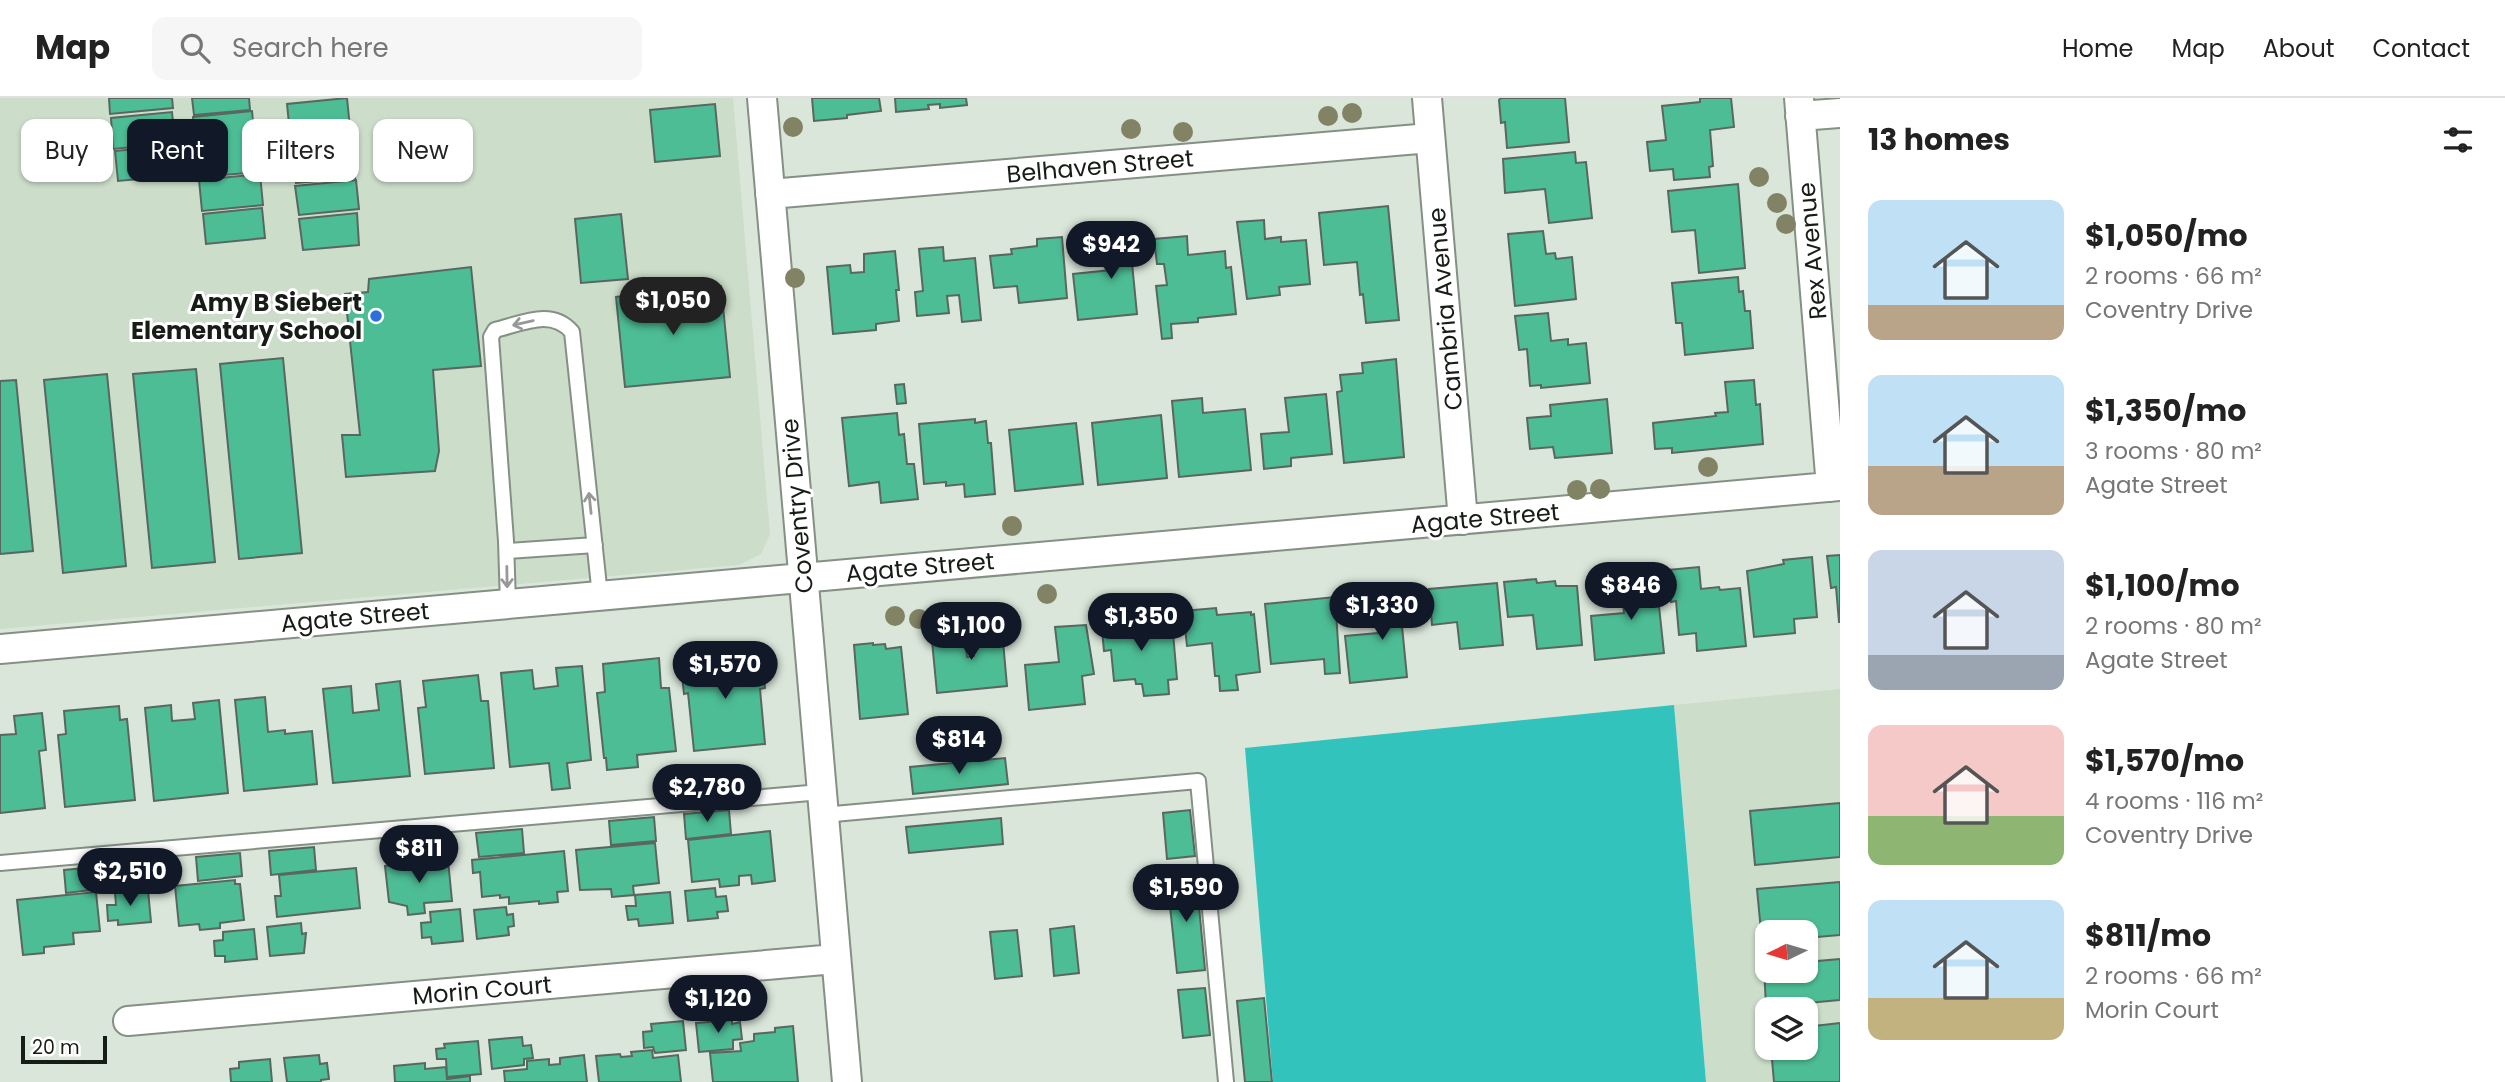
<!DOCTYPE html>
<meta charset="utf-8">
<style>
body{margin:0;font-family:Poppins,sans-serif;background:#f6f6f6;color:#222;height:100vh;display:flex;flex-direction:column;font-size:26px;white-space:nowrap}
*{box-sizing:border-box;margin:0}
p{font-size:23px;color:#767676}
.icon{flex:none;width:38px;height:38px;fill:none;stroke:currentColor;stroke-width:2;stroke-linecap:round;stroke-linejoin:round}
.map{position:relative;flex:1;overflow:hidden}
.panel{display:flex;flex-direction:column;background:#fff;width:665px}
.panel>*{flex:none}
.banner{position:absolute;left:21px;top:21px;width:665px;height:63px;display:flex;gap:14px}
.needle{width:46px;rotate:265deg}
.fabs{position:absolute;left:1755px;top:822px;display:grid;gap:14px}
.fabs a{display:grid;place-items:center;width:63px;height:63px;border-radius:14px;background:#fff;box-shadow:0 2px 5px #0004;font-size:35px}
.scale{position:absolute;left:21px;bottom:18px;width:86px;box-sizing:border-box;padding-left:7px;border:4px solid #171c17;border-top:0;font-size:19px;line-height:24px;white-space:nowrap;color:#171c17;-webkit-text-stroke:5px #fff;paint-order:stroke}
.price{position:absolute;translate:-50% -60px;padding:0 16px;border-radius:24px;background:#111827;color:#fff;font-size:23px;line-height:46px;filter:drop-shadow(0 2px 4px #0008)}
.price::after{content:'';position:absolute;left:50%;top:42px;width:21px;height:16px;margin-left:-10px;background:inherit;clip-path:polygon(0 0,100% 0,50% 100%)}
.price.on{background:#222;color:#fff}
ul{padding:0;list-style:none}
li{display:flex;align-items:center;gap:21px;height:175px;padding:0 28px}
li span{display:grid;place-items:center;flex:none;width:196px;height:140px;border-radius:14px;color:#555}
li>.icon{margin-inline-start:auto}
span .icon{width:84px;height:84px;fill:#fffc;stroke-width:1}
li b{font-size:30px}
h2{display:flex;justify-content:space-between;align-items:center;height:84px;padding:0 28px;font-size:30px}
.chip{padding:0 24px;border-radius:14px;background:#fff;box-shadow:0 2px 5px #0004;font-size:24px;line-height:63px}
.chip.on{background:#111827;color:#fff}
header{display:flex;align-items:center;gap:42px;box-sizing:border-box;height:98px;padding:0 35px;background:#fff;border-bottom:2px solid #e0e0e0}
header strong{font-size:33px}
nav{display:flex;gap:38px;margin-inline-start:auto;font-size:24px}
.search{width:490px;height:63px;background:#f6f6f6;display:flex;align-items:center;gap:18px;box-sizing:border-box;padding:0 24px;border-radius:14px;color:#767676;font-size:26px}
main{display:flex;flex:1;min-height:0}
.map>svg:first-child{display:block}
.built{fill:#ccddca;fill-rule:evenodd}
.water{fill:#32c3bc}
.building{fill:#4dbd95;stroke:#586760;stroke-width:2}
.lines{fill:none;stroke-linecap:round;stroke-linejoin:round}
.lane-casing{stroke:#859085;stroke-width:18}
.street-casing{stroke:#859085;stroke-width:32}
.lane{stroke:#fff;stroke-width:14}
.street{stroke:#fff;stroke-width:28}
.tree{fill:#828265}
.oneway{stroke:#979997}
.poi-dot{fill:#2d70dd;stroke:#fff;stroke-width:2.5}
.labels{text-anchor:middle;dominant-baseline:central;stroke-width:6;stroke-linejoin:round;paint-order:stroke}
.street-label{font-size:24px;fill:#171c17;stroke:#fff}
.poi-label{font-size:24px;font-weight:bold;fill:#171c17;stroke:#fff;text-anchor:end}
</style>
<header>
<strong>Map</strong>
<div class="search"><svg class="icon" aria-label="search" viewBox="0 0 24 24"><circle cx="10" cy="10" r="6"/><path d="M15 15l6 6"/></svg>Search here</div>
<nav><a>Home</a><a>Map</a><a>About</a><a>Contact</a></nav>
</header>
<main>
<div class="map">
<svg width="1840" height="984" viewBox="0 0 1840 984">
<rect width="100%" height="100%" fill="#dae6d9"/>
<path class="built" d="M0,0H733L770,436L761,456L739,467L0,531Z
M1840,591V984H1706L1674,607ZM1768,835H1806V873H1768ZM1768,912H1806V950H1768Z"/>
<path class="water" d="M1674,607L1706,984H1273L1245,650Z"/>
<path class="building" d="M109,0H172L173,10L110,16Z
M192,0H249L250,12L194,17Z
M347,0L350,30L290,36L287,6Z
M812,0H879L881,13L847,17V20L814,23Z
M895,0H966L967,7L940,10V6L928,7L929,11L896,14Z
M1501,0H1565L1569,44L1507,50L1505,24L1501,25L1499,2Z
M1700,0H1731L1734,29L1710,32L1713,68L1709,69L1710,79L1674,82L1673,71L1650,73L1647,44L1666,42L1662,8L1700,4Z
M715,6L720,58L655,64L650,12Z
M252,13L258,74L199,79L193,19Z
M172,14L175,45L113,51L111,20Z
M351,36L355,80L296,85L291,41Z
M179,47L182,77L118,83L115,53Z
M1575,54L1576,65L1586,64L1592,120L1549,125L1545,91L1505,95L1503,61Z
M260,76L263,107L202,113L199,82Z
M356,82L359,111L299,117L295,88Z
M1738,86L1745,170L1699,175L1695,132L1672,134L1668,93Z
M1388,108L1399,222L1366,225L1363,196L1360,197L1357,164L1324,167L1319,115Z
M262,110L265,140L206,146L203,116Z
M357,115L359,147L303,152L299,121Z
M621,116L628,181L581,185L575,121Z
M1264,122L1265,141L1281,139V144L1306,142L1310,186L1279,189L1280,197L1247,201L1237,124Z
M1138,131L1141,164L1132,165L1137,216L1078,222L1073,176L1111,172L1107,134Z
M1543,133L1546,156L1555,155L1556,161L1572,159L1576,201L1515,208L1508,136Z
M1187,138L1188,157L1225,153L1226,170L1231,169L1236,216L1198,220V224L1171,226L1172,240L1162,241L1156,188L1167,187L1164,166H1157L1154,141Z
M1062,139L1067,200L1019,205L1017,188L994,190L990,158L1012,156L1011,151L1037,148V141Z
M943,149L944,163L975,160L981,222L962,224L959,197L947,198L949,215L917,218L915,194L923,193L919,151Z
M895,153L899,192H896L899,223L876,226V232L833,236L827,169L850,167L851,175L864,174V156Z
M471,169L481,268L433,272L439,353L435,373L346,379L342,337H360L345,196L368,194L369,181Z
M1738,179L1739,194L1743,193L1745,213H1750L1753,250L1685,257L1682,225H1676L1672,185Z
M721,188L730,279L625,289L616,199Z
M1548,215L1551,243L1568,241V247L1586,245L1590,285L1541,290V287L1530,288L1527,251L1519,252L1515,218Z
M283,260L302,455L239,461L220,266Z
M1396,261L1404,359L1344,365L1337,294L1342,293L1340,277L1363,275L1362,265Z
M196,271L215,464L152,470L133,276Z
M107,276L126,468L63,475L44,282Z
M16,282L33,453L0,456V283Z
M1754,282L1756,307L1760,306L1763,346L1672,355V350L1655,351L1653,325L1716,318L1715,315L1728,314L1725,284Z
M904,286L906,305L897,306L895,287Z
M1326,296L1332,356L1291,360V368L1264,371L1261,336L1289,334L1285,300Z
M1202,300L1203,315L1245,311L1251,372L1179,379L1172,303Z
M1607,301L1612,355L1555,360L1553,349L1530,351L1527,320L1551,318L1550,307Z
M897,315L899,337L904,336L907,366H914L918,401L881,405L879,384L849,388L842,320Z
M1161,317L1167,380L1098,387L1092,325Z
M975,321V325L986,323L988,345H991L995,396L965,399L964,386L946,388V384L924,386L919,326Z
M1076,325L1083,386L1015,393L1009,332Z
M1840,457V524H1839L1836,489L1831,490L1827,458Z
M1812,459L1817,519L1794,521L1795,535L1754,539L1747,473L1784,466L1783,462Z
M1699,469L1701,491L1719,489L1720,492L1740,490L1746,548L1697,553L1696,535L1679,537L1676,503L1671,504L1668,472Z
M1653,474L1656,499H1658L1664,555L1595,562L1591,518L1624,515L1620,477Z
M1536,481L1537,485L1555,483L1556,488H1577L1582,547L1537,551L1533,517L1508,519L1504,484Z
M1497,485L1503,547L1460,551L1457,524L1432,527L1429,491Z
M1410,493L1413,527L1402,528L1407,579L1350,585L1345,538L1378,535L1375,496Z
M1335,499L1340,575L1325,576L1324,561L1271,566L1265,506Z
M1216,510L1217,517L1251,514V517L1254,516L1260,574L1236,577L1238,592L1220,593L1219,578H1215L1212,545L1187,548L1183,513Z
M1135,518L1136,526L1172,523L1177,581L1168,582L1169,596L1144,598L1142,586H1136L1135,581L1114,583L1111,552L1104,553L1101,521Z
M1086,527L1094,576L1082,578L1085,606L1029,612L1025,567L1059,564L1055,529Z
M1005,529L1006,543H1003L1007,588L937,595L932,543L965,540L967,559L974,558L971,532Z
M873,545V547L885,546L886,551L901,549L908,616L860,621L854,547Z
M761,551L765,590L760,591L765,646L694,653L688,595L684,596L680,559L709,556L711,575L733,573L731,554Z
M659,560L661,590H669L676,653L637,657L638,669L607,672L606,660H604L597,595L605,594L603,566Z
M582,568L591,662L567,665L570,690L552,692L549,665L510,669L501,575L532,572L534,591L558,588L556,570Z
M478,577L481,603H488L494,670L425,676L418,610L426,609L423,583Z
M400,583L410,678L333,685L323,591L351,588L353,615L379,612L376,586Z
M265,599L268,634L285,632V636L312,633L317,686L244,693L235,602Z
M219,602L228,695L154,703L145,610L171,607L172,623L195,621L193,605Z
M119,608L120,622L127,621L135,702L65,709L58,637L66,636L64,613Z
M42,615L46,652L39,653L45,710L0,715V637L16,636L14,618Z
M1005,660L1008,686L913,696L910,669Z
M1840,705V759L1755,767L1750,713Z
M729,712L731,736L686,741L684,716Z
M1190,712L1195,758L1167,761L1163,715Z
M654,719L656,743L611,747L609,723Z
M1001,720L1003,746L909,755L906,729Z
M522,731L524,755L479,759L476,735Z
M770,733L775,783L752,786L751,777L739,778V787L720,789L719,781L692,784L688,742Z
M446,738L449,760L404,765L402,742Z
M655,745L659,785L633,788L634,797L612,799L611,791L580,792L576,752Z
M314,749L316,772L271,777L269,753Z
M564,753L568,793L557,794L558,804L539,806V803L509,806V799L500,800V797L482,799L480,774L473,775L472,762Z
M240,755L242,778L198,783L196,759Z
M448,762L452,803L424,805L425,815L408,817L407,808L389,804L385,768Z
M107,768L109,790L66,795L64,772Z
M356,770L360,810L277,819L275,798H281L279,777Z
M1196,777L1205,872L1177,875L1167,779Z
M235,782V786H240L244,822L220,825V830L200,832L199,826L179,828L175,788Z
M1840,784V837L1806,840V835H1768V844H1762L1757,791Z
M715,790L716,799L726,798L728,813L717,814L718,820L688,823L685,793Z
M148,792L151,824L118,827V822L108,823L107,807H116L115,795Z
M96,794L100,833L73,835L74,846L44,849V855L23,857L17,802Z
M670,794L673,825L639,828L638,821L628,822L626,808H636L635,797Z
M506,809L507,817L513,816L514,828L508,829L509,837L477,841L474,812Z
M460,811L463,843L432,846L431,839L422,840L421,825L431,824L430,814Z
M301,825L302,836L306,835L304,855L270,858L267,829Z
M1074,828L1079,875L1054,878L1050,831Z
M254,831L257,861L225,864V858H215L214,843L223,842V834Z
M1017,832L1022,878L995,881L990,834Z
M1840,861V902L1766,909L1764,868H1768V873H1806V864Z
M1205,890L1210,937L1183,940L1178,892Z
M1264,900L1272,984H1245L1237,903Z
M732,922V926L740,924L742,941L733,942V951L699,954L696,925Z
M683,923L686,952L655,955L653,949L644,950L643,934L652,933L651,926Z
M1840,925V984H1774L1771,950H1806V929Z
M793,928L798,984H713L710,955L741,953L740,945L754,943V936L775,934V930Z
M522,939L523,948L531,947L533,960L524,961V967L492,971L489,942Z
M478,943L481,976L447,979L446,961H437L436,951L445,950L444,946Z
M652,952L653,960L678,957L681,984H599L596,958L620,956L621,959L632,958L631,954Z
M319,957L320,966L327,965L329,981L321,982V984H287L284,960Z
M584,957L587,984H505L504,973L527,971V963L549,961V967L560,966V960Z
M270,961L272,984H231L230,971L239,970V964Z
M425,965V971L446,969L447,981L470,978V984H395L394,968Z"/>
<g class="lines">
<g class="lane-casing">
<path id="lane" d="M507,453L595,447
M508,506L506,443L491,239L495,232C523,225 552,210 572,234L600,498
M823,717L1198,683L1226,984
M0,765L821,694"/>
</g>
<g class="street-casing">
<path id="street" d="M762,0L847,984
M1427,0L1463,422
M1799,0L1831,389
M1800,18L1840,15
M770,96L1430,40
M0,551L1840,388
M128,923L835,861"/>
</g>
<use href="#lane" class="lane"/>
<use href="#street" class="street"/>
</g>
<g class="tree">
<circle cx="1352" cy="15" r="10"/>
<circle cx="1328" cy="18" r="10"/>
<circle cx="793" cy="29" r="10"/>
<circle cx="1131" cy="31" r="10"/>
<circle cx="1183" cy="34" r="10"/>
<circle cx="1759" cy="79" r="10"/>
<circle cx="1777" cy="105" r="10"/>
<circle cx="1786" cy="126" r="10"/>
<circle cx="795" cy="180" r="10"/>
<circle cx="1708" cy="369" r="10"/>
<circle cx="1600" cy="391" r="10"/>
<circle cx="1577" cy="392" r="10"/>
<circle cx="1012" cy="428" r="10"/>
<circle cx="1047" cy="496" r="10"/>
<circle cx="895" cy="518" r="10"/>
<circle cx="919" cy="521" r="10"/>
</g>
<defs><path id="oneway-shaft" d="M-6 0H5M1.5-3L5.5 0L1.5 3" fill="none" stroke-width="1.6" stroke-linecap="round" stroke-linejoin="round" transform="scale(1.75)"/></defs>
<g class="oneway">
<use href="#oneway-shaft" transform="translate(523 225) rotate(167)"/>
<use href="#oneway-shaft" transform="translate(590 405) rotate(-96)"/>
<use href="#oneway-shaft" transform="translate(507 479) rotate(89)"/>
</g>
<circle class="poi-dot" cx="376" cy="218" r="7"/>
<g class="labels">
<g class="street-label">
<text transform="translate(1100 68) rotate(-5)">Belhaven Street</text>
<text transform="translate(1812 153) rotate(-95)">Rex Avenue</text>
<text transform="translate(1445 211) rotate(-95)">Cambria Avenue</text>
<text transform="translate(797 408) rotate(-95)">Coventry Drive</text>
<text transform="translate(1485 420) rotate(-5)">Agate Street</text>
<text transform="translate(920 469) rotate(-5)">Agate Street</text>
<text transform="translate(355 519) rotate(-5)">Agate Street</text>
<text transform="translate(482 892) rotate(-5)">Morin Court</text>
</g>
<g class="poi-label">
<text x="362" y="204">Amy B Siebert<tspan x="362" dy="28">Elementary School</tspan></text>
</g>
</g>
</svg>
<div class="fabs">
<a><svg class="needle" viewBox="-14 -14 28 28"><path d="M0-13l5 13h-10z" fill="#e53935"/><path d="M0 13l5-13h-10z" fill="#767676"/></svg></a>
<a><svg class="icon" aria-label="layers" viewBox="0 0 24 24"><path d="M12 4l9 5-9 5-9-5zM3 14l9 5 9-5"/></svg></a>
</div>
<div class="scale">20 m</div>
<b class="price" style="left:1111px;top:183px">$942</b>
<b class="price on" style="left:673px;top:239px">$1,050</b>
<b class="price" style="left:1631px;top:524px">$846</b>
<b class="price" style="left:1382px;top:544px">$1,330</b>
<b class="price" style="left:1141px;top:555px">$1,350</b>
<b class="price" style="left:971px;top:564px">$1,100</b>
<b class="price" style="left:725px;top:603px">$1,570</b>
<b class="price" style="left:959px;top:678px">$814</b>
<b class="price" style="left:707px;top:726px">$2,780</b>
<b class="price" style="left:419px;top:787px">$811</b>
<b class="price" style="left:130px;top:810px">$2,510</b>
<b class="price" style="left:1186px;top:826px">$1,590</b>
<b class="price" style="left:718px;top:937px">$1,120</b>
<div class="banner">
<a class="chip">Buy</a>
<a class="chip on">Rent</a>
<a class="chip">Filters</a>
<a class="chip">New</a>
</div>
</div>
<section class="panel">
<h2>13 homes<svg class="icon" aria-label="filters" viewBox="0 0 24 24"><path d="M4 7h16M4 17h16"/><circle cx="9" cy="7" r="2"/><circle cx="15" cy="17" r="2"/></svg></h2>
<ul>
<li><span style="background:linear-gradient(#bfe0f5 75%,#b9a48a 0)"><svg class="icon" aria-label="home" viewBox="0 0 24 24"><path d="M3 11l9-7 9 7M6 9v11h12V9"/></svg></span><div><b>$1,050/mo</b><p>2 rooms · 66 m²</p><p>Coventry Drive</p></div></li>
<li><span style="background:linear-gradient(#bfe0f5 65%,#b9a48a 0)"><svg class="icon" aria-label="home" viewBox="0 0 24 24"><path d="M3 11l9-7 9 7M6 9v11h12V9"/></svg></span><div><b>$1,350/mo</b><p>3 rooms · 80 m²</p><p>Agate Street</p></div></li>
<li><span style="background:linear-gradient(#c9d6e8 75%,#9aa5b1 0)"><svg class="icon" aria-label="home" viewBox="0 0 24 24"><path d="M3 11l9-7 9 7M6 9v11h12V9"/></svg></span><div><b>$1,100/mo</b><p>2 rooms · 80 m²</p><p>Agate Street</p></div></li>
<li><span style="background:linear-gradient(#f6c9c9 65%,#8fb573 0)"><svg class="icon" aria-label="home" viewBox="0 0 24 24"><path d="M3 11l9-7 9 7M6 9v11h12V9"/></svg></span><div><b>$1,570/mo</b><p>4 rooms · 116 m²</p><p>Coventry Drive</p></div></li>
<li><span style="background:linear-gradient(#bfe0f5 70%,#c2b280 0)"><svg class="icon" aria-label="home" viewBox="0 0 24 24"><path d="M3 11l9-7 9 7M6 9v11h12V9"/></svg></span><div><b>$811/mo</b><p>2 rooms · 66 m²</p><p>Morin Court</p></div></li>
</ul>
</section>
</main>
